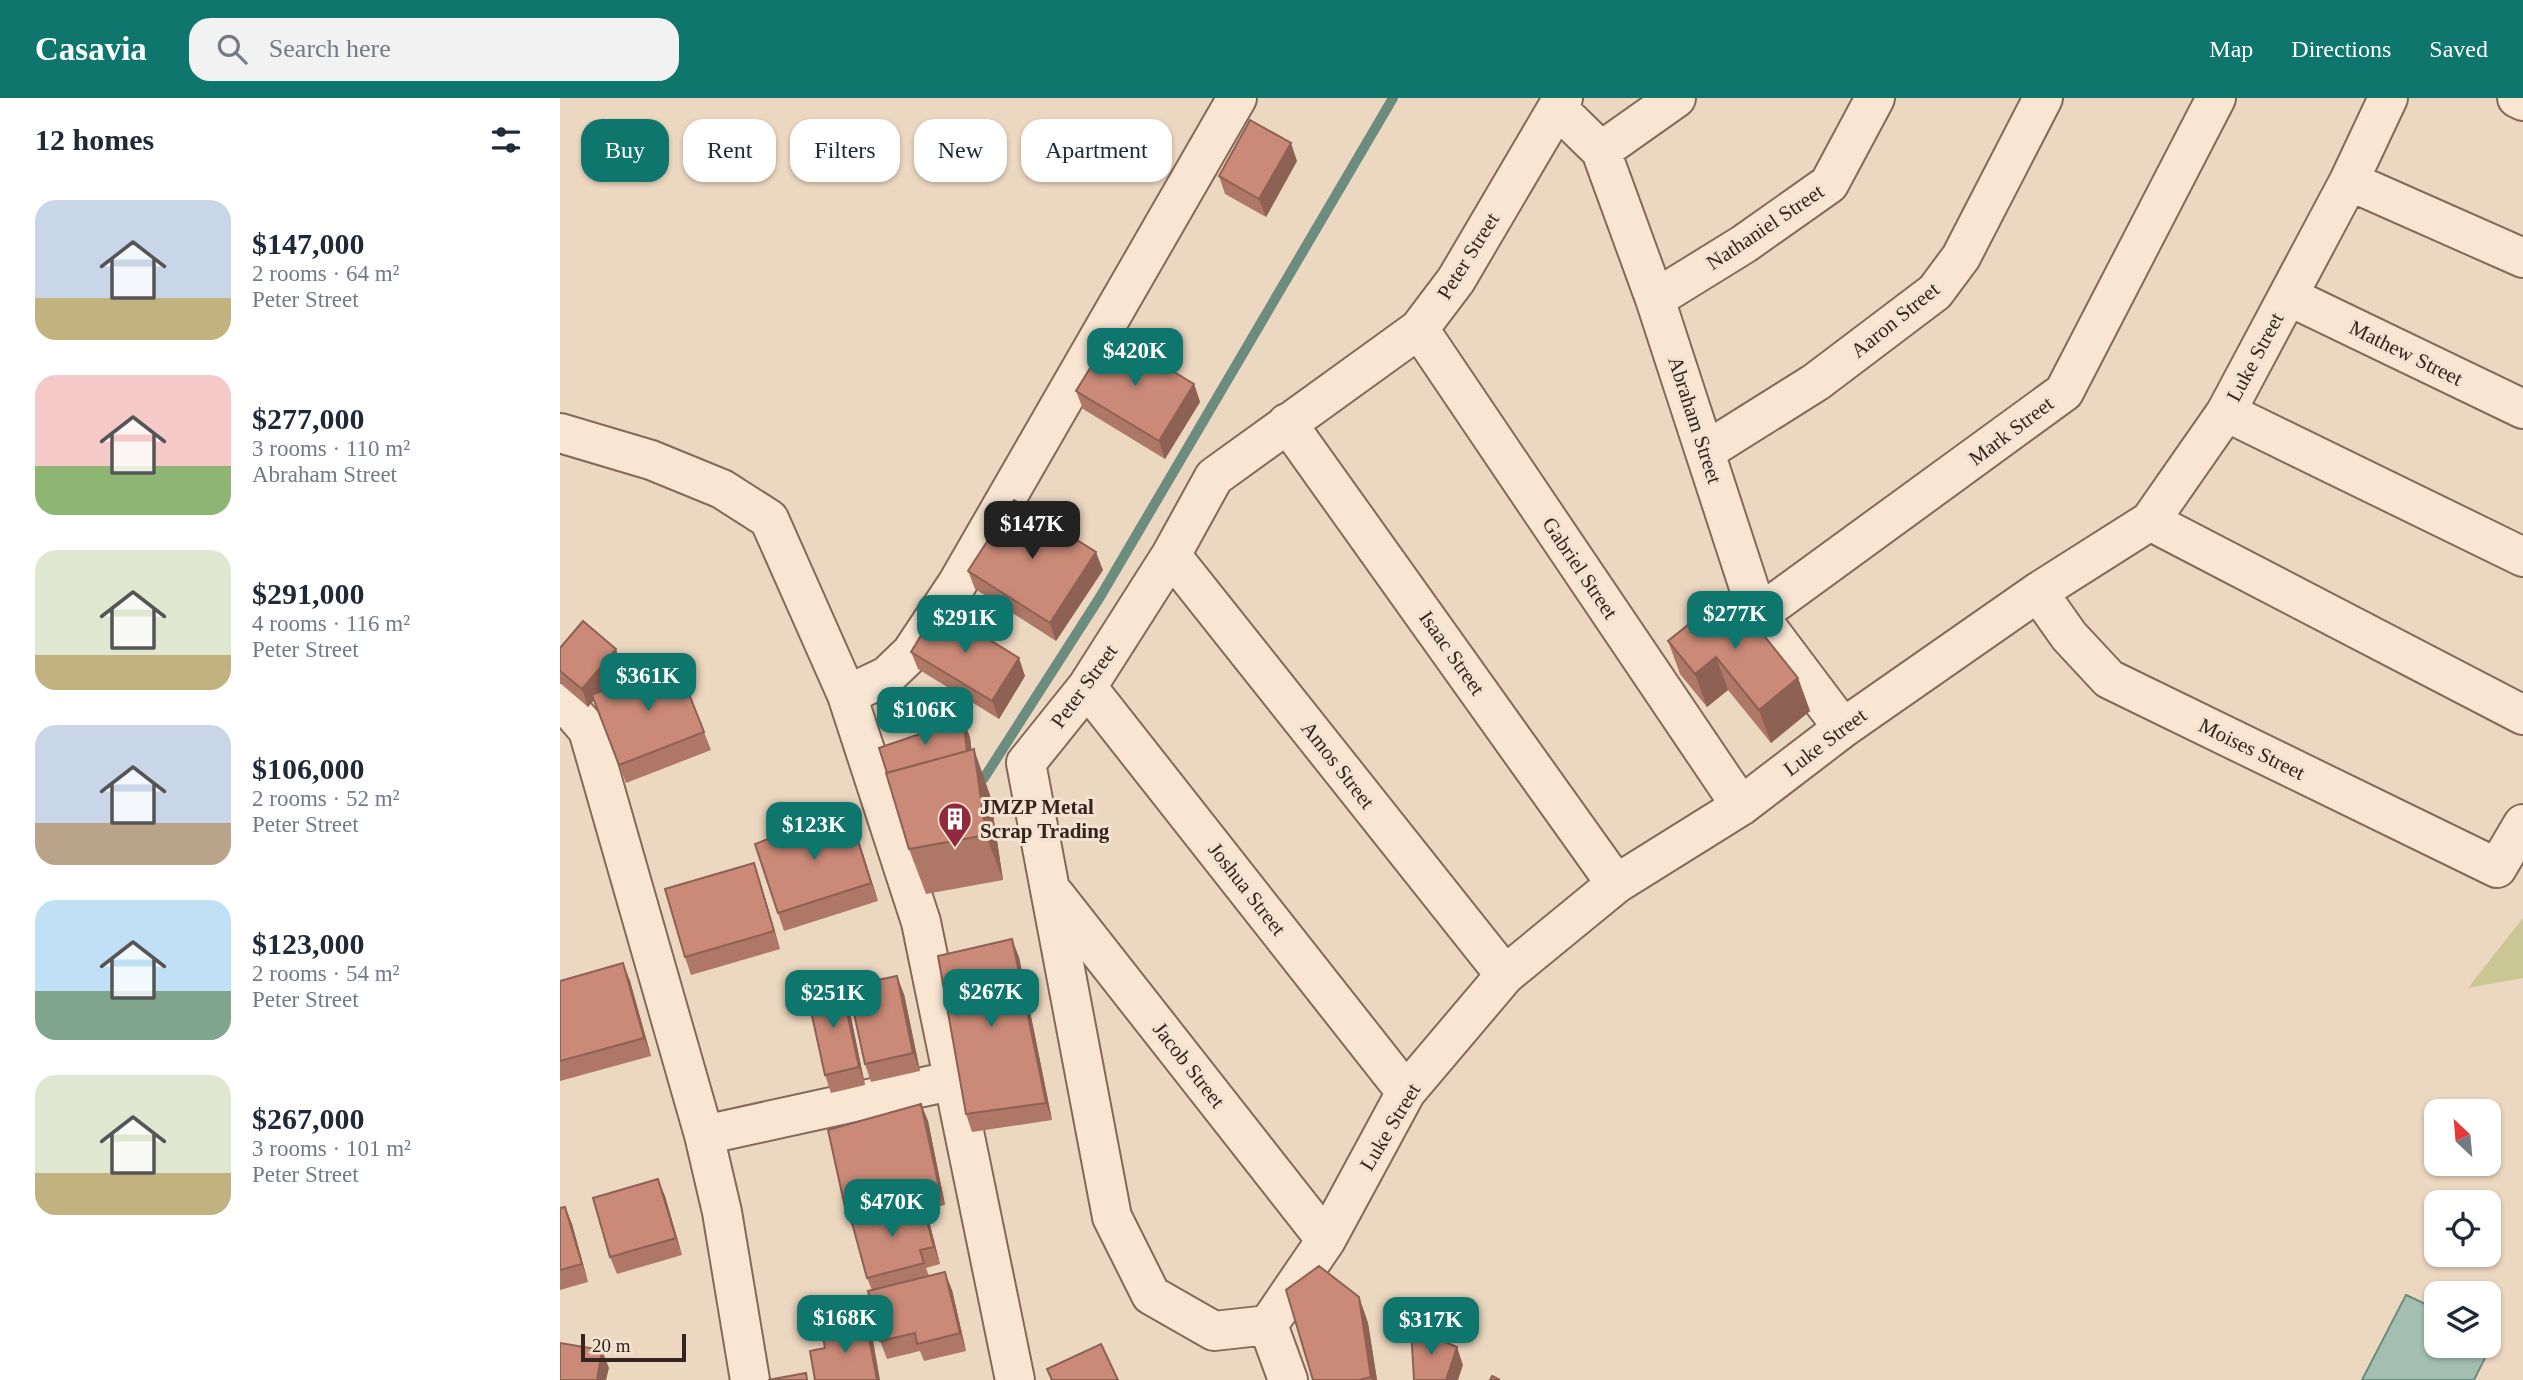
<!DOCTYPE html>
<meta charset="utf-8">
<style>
body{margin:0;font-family:"Times New Roman",serif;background:#f2f2f3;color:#1f2937;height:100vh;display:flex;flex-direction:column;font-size:26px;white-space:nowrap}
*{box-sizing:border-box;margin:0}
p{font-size:23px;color:#747a83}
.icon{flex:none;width:38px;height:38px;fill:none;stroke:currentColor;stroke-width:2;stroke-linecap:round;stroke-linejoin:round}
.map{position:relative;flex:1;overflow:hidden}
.side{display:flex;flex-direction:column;background:#fff;width:560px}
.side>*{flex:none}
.top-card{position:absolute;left:21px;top:21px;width:665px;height:63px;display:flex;gap:14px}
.needle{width:46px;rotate:334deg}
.buttons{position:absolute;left:1864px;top:1001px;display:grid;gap:14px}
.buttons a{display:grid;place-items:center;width:77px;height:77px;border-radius:14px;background:#fff;box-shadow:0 2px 5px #0004;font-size:35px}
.scale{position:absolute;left:21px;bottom:18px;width:105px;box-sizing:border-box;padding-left:7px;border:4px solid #35241d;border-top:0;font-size:19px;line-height:24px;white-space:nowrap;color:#35241d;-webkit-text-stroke:5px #f4e3d0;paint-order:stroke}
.price{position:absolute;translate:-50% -60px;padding:0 16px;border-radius:14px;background:#0f766e;color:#fff;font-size:23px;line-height:46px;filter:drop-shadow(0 2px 4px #0008)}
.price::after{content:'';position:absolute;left:50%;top:42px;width:21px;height:16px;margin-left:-10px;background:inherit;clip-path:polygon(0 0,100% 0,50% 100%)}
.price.active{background:#222;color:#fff}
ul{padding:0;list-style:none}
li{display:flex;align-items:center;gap:21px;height:175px;padding:0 35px}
li span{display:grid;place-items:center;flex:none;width:196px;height:140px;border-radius:21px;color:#555}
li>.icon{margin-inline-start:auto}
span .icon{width:84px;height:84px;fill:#fffc;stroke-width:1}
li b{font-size:30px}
h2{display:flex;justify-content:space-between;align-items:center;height:84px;padding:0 35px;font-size:30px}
.chip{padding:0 24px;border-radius:21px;background:#fff;box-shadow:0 2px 5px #0004;font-size:24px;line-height:63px}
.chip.active{background:#0f766e;color:#fff}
header{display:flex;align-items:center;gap:42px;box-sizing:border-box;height:98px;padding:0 35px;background:#0f766e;color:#fff}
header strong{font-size:33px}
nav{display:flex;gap:38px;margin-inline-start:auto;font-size:24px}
.search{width:490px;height:63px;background:#f2f2f3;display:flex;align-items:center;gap:18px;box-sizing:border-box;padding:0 24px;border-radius:21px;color:#747a83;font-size:26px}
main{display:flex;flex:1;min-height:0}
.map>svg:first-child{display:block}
.green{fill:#cac795}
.water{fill:#a3bfb2;stroke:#6b8c7e;stroke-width:2}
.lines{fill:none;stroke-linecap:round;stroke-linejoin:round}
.stream{stroke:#6b8c7e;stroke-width:10}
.minor-casing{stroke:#856859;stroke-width:42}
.minor{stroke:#f8e6d3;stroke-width:38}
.wall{fill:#ae7766}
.shaded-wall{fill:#8d6153}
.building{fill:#ca8a77;stroke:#8d6153;stroke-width:2}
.labels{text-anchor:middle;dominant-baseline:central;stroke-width:6;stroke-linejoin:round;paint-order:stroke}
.street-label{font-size:21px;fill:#35241d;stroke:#f4e3d0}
.poi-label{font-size:21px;font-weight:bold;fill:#35241d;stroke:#f4e3d0;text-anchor:start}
</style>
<header>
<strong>Casavia</strong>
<div class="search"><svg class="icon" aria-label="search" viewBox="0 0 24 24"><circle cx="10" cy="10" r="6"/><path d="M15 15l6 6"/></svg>Search here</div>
<nav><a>Map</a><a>Directions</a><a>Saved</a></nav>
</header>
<main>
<section class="side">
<h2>12 homes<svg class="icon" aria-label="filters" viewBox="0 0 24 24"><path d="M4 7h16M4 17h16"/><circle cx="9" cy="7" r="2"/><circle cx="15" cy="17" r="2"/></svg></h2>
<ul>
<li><span style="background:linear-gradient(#c9d6e8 70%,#c2b280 0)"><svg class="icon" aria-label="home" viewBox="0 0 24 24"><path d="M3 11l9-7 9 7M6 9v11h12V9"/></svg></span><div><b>$147,000</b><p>2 rooms · 64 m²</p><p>Peter Street</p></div></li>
<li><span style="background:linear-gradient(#f6c9c9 65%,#8fb573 0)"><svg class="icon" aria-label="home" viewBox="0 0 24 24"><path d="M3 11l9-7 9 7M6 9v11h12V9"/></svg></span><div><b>$277,000</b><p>3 rooms · 110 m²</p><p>Abraham Street</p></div></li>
<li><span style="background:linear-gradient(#dfe7d0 75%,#c2b280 0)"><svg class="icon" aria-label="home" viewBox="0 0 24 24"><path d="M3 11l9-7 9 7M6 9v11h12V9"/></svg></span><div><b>$291,000</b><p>4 rooms · 116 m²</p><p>Peter Street</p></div></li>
<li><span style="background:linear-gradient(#c9d6e8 70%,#b9a48a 0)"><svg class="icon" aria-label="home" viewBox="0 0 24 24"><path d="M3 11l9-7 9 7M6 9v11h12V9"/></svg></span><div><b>$106,000</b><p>2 rooms · 52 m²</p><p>Peter Street</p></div></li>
<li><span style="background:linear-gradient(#bfe0f5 65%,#7fa58c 0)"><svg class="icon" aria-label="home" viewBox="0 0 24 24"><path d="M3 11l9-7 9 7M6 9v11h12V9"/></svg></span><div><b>$123,000</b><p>2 rooms · 54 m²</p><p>Peter Street</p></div></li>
<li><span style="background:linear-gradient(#dfe7d0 70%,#c2b280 0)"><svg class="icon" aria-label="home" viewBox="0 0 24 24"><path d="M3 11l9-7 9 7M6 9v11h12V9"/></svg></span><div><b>$267,000</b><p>3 rooms · 101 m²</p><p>Peter Street</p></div></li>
</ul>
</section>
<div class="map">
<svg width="1963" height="1282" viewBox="0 0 1963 1282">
<rect width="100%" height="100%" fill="#ecd7c0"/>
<path class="green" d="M1963,820V880L1908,890Z"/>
<path class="water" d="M1846,1197L1876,1211V1248H1928L1929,1237L1935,1240L1914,1282H1802Z"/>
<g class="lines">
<path class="stream" d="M424,680L540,499L833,0"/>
<g class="minor-casing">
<path id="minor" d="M1957,0L1963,3
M997,10L1041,53L1095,201L1198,517L1283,630
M1041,53L1116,0
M1789,83L1963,160
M1728,198L1963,311
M1095,201L1184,146L1269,86L1315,0
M859,231L1181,708
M1666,314L1963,459
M727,325L1056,786
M0,335L91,362L162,391L209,421L287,597L361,824L455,1282
M1146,353L1256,284L1375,194L1401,159L1483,0
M1590,423L1963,617
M611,457L945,877
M1478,494L1509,538L1549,581L1937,770L1963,726
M1198,517L1504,294L1656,0
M527,589L846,994
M287,597L327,578L351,555L397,486L677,0
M0,605L8,609L28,632L144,1037L162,1114L190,1282
M495,797L766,1142
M144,1037L395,982
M708,1227L766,1142L846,994L945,877L1056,786L1181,708L1283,630L1478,494L1590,423L1666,314L1789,83L1828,0
M708,1227L654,1233L591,1197L552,1119L466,665L527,589L611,457L654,379L859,231L896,182L1003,0
M708,1227L728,1282"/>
</g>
<use href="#minor" class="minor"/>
</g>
<path class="wall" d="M737,63L706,119L665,96L659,78Z
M634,286L640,304L605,361L523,311L516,293Z
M543,472L496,543L415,491L408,473Z
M1108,543L1238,580L1250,613L1211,645L1168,592L1147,609L1120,576Z
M0,550L62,569L42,593L144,634L151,652L66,685L34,602L28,609L0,585Z
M351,554L465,578L439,621L358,571Z
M410,639L411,652L430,697L443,782L366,796L349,751Z
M288,710L318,803L224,833L218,815Z
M200,783L220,851L131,877L125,859Z
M459,859L492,1022L412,1034L406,1016Z
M63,865L70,883L91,958L0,983V883Z
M344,896L360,973L311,984L305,966Z
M288,905L305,987L271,995L265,977Z
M361,1006L368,1023L385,1107L364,1111L370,1127L380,1166L366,1170L369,1178L392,1192L406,1253L364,1263L360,1253L327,1261L320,1243L312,1192L307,1180L293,1127H291L285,1109Z
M105,1098L122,1157L57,1176L50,1159Z
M5,1109L12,1126L28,1184L0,1192V1110Z
M799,1199L808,1225L817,1282H753Z"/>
<path class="shaded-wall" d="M731,45L737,63L706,119L699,101Z
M634,286L640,304L605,361L599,343Z
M536,454L543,472L496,543L490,525Z
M56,551L62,569L28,609L22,591Z
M1156,559L1168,592L1147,609L1135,576Z
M459,560L465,578L439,621L432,603Z
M1238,580L1250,613L1211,645L1199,612Z
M403,621L410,639L417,700L410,682Z
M414,651L430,697L443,782L426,737Z
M288,710L294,727L318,803L311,785Z
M194,765L200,783L220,851L214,833Z
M452,841L459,859L492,1022L486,1005Z
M63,865L70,883L91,958L84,940Z
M337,878L344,896L360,973L353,955Z
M281,887L288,905L305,987L299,969Z
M361,1006L368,1023L385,1107L379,1089Z
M98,1081L105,1098L122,1157L116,1140Z
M5,1109L12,1126L28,1184L22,1166Z
M363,1109L370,1127L380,1166L374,1149Z
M385,1174L392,1192L406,1253L400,1235Z
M799,1199L808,1225L817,1282H812L811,1279Z
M306,1224L313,1242L320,1282H317Z
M897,1249L903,1267L898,1282H886Z
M42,1252L49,1270L46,1282H37Z"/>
<path class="building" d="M690,22L731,45L699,101L659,78Z
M551,236L634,286L599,343L516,293Z
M454,402L536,454L490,525L408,473Z
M1169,494L1238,580L1199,612L1156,559L1135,576L1108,543Z
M378,510L459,560L432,603L351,554Z
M23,523L56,551L22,591L0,573V550Z
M116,563L144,634L59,667L32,597Z
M403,621L407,653L327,675L319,650Z
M414,651L426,737L349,751L326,675Z
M288,710L311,785L218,815L195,746Z
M194,765L214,833L125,859L105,791Z
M452,841L486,1005L406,1016L378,858Z
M63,865L84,940L0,963V883Z
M337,878L353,955L305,966L288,888Z
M281,887L299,969L265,977L247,895Z
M361,1006L379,1089L285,1109L268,1032Z
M98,1081L116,1140L50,1159L33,1100Z
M348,1106L349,1113L363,1109L374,1149L360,1152L364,1165L307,1180L291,1121Z
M5,1109L22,1166L0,1172V1110Z
M759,1168L799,1199L811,1279L799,1282H753L726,1192Z
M385,1174L400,1235L357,1246L355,1235L320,1243L308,1193Z
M306,1224L317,1282H255L250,1253L265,1250L262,1234Z
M851,1230L897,1249L886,1282H854Z
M0,1245L42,1252L37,1282H0Z
M541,1246L558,1282H492L487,1271Z
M246,1275L247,1282H208Z
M932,1278L940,1282H930Z"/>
<defs>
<g id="building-pin" transform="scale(1.75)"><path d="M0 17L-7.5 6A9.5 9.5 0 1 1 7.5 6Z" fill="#922a3e" stroke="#f4e3d0"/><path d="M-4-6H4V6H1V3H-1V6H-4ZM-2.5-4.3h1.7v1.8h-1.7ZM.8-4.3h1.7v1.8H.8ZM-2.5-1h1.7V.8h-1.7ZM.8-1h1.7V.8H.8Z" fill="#fff"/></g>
</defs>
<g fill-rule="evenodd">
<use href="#building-pin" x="395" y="721"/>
</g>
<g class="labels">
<g class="street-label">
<text transform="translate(1205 129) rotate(-34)">Nathaniel Street</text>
<text transform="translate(908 158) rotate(-58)">Peter Street</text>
<text transform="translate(1335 222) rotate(-39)">Aaron Street</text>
<text transform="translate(1846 255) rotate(26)">Mathew Street</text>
<text transform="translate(1695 259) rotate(-62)">Luke Street</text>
<text transform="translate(1135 322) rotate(72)">Abraham Street</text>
<text transform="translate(1451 333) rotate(-37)">Mark Street</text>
<text transform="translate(1020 470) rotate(56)">Gabriel Street</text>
<text transform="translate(892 555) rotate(55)">Isaac Street</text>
<text transform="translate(524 588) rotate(-54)">Peter Street</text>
<text transform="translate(1265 644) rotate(-37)">Luke Street</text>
<text transform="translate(1692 651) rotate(26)">Moises Street</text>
<text transform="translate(778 667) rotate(52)">Amos Street</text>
<text transform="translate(687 791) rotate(52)">Joshua Street</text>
<text transform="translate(629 967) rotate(52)">Jacob Street</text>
<text transform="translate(830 1029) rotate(-59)">Luke Street</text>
</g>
<g class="poi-label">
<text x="420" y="709">JMZP Metal<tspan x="420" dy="24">Scrap Trading</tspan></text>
</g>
</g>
</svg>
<div class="buttons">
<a><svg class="needle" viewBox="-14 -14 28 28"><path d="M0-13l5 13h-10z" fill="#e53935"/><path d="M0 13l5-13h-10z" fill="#747a83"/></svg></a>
<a><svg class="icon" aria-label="locate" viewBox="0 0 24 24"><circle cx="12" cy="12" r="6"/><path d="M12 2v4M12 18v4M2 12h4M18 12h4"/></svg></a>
<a><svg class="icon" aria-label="layers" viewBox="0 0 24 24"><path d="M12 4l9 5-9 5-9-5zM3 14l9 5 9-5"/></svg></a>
</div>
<div class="scale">20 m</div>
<b class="price" style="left:575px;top:290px">$420K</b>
<b class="price active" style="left:472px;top:463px">$147K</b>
<b class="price" style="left:1175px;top:553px">$277K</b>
<b class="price" style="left:405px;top:557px">$291K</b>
<b class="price" style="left:88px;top:615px">$361K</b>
<b class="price" style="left:365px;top:649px">$106K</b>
<b class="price" style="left:254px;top:764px">$123K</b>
<b class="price" style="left:431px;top:931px">$267K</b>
<b class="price" style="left:273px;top:932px">$251K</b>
<b class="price" style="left:332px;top:1141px">$470K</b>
<b class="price" style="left:285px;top:1257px">$168K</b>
<b class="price" style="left:871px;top:1259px">$317K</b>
<div class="top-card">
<a class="chip active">Buy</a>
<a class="chip">Rent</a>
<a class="chip">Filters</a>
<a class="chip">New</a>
<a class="chip">Apartment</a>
</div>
</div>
</main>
